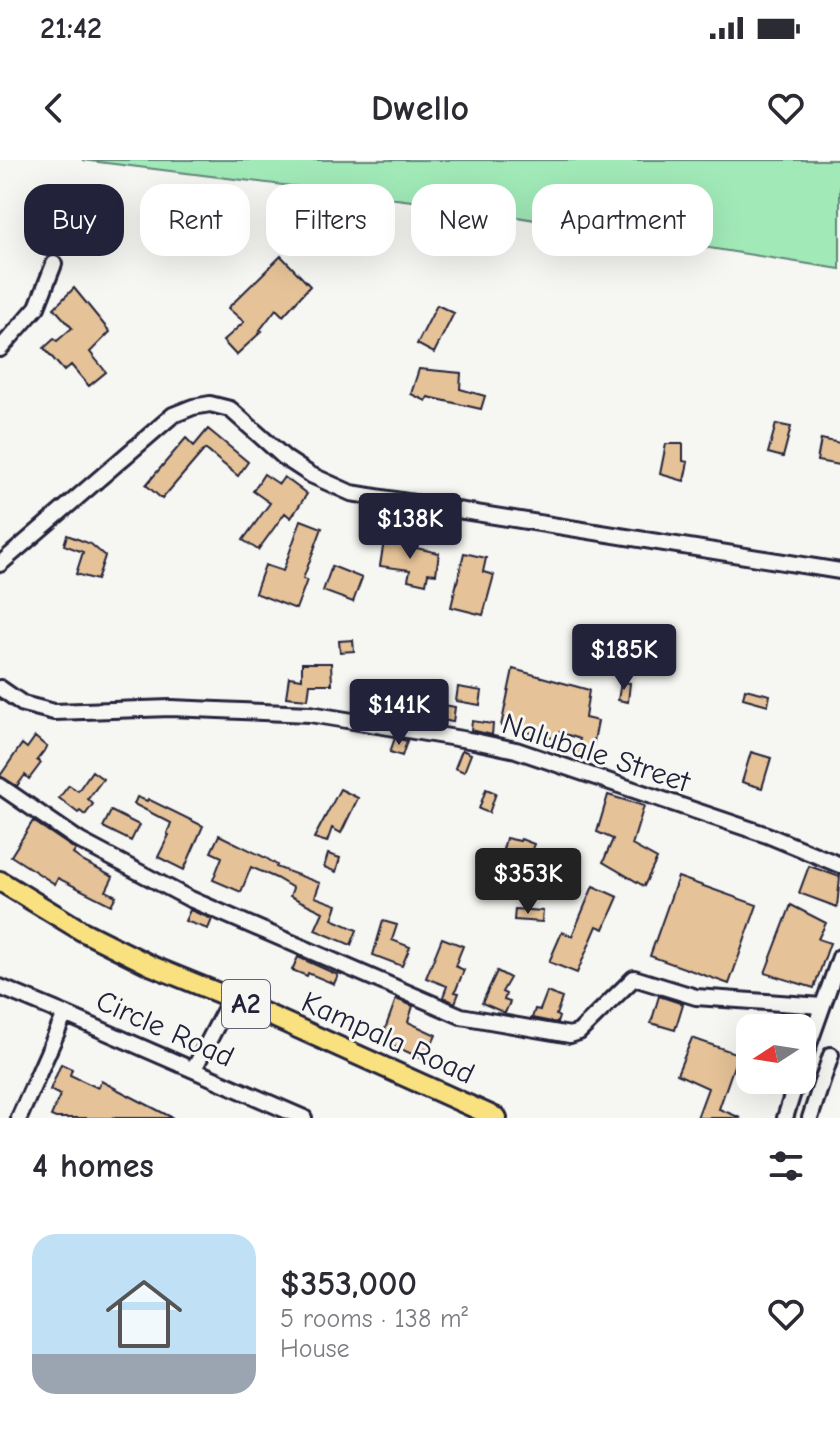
<!DOCTYPE html>
<meta charset="utf-8">
<style>
body{margin:0;font-family:"Comic Neue",sans-serif;background:#f2f2f3;color:#2b2b33;height:100vh;display:flex;flex-direction:column;font-size:30px;white-space:nowrap}
*{box-sizing:border-box;margin:0}
p{font-size:26px;color:#7c7c81}
.icon{flex:none;width:44px;height:44px;fill:none;stroke:currentColor;stroke-width:2;stroke-linecap:round;stroke-linejoin:round}
.map{position:relative;height:958px;overflow:hidden}
.drawer{display:flex;flex-direction:column;background:#fff;flex:1}
.drawer>*{flex:none}
.hud{position:absolute;left:24px;top:24px;width:792px;height:72px;display:flex;gap:16px}
.needle{width:52px;rotate:258deg}
.controls{position:absolute;left:736px;top:854px;display:grid;gap:16px}
.controls a{display:grid;place-items:center;width:80px;height:80px;border-radius:16px;background:#fff;box-shadow:0 8px 32px #0002;font-size:40px}
.price{position:absolute;translate:-50% -68px;padding:0 18px;border-radius:8px;background:#22223b;color:#fff;font-size:26px;line-height:52px;filter:drop-shadow(0 2px 4px #0008)}
.price::after{content:'';position:absolute;left:50%;top:48px;width:24px;height:18px;margin-left:-12px;background:inherit;clip-path:polygon(0 0,100% 0,50% 100%)}
.price.active{background:#222;color:#fff}
ul{padding:0;list-style:none}
li{display:flex;align-items:center;gap:24px;height:200px;padding:0 32px}
li span{display:grid;place-items:center;flex:none;width:224px;height:160px;border-radius:24px;color:#555}
li>.icon{margin-inline-start:auto}
span .icon{width:96px;height:96px;fill:#fffc;stroke-width:1}
li b{font-size:34px}
h2{display:flex;justify-content:space-between;align-items:center;height:96px;padding:0 32px;font-size:34px}
.tag{padding:0 28px;border-radius:24px;background:#fff;box-shadow:0 8px 32px #0002;font-size:28px;line-height:72px}
.tag.active{background:#22223b;color:#fff}
.status{display:flex;justify-content:space-between;align-items:center;height:56px;padding:0 40px;background:#fff;direction:ltr}
.status svg{height:22px;fill:currentColor}
header{display:flex;justify-content:space-between;align-items:center;height:104px;padding:0 32px;background:#fff;font-size:36px;font-weight:800}
.map>svg:first-child{display:block}
.green{fill:#a1eab8;stroke:#62867a;stroke-width:2}
.building{fill:#e5c297;stroke:#22223b;stroke-width:2}
.lines{fill:none;stroke-linecap:round;stroke-linejoin:round}
.minor-casing{stroke:#22223b;stroke-width:20}
.major-casing{stroke:#22223b;stroke-width:24}
.minor{stroke:#f6f6f2;stroke-width:14}
.major{stroke:#fae180;stroke-width:18}
.labels{text-anchor:middle;dominant-baseline:central;stroke-width:6;stroke-linejoin:round;paint-order:stroke}
.shield{fill:#f6f6f2;stroke:#626272;stroke-width:2}
.shield-label{font-size:28px;font-weight:bold;fill:#22223b}
.street-label{font-size:30px;fill:#22223b;stroke:#f6f6f2}
</style>
<div class="status"><b>21:42</b><svg viewBox="0 0 49 12"><path d="M0 12V9h3v3zM5 12V6h3v6zM10 12V3h3v9zM15 12V0h3v12zM26 1h20v11H26zM47 4h2v5h-2z"/></svg></div>
<header><svg class="icon" aria-label="back" viewBox="0 0 24 24"><path d="M15 5l-7 7 7 7"/></svg>Dwello<svg class="icon" aria-label="heart" viewBox="0 0 24 24"><path d="M12 20l-8-8c-3-5 5-10 8-4 3-6 11-1 8 4z"/></svg></header>
<div class="map">
<svg width="840" height="958" viewBox="0 0 840 958">
<rect width="100%" height="100%" fill="#f6f6f2"/>
<filter id="ink" filterUnits="userSpaceOnUse"><feTurbulence type="fractalNoise" baseFrequency=".0125" numOctaves="2"/><feDisplacementMap in="SourceGraphic" scale="16" xChannelSelector="R" yChannelSelector="G"/><feConvolveMatrix kernelMatrix="1 2 1 2 8 2 1 2 1" color-interpolation-filters="sRGB"/></filter>
<g filter="url(#ink)">
<path class="green" d="M82,0H840V109L436,44Z"/>
<path class="building" d="M281,96L310,126L283,156L276,149L260,170L262,171L236,195L223,181L244,162L228,148Z
M74,128L110,172L90,192L106,212L89,226L71,205L64,211L44,188L54,179L57,181L72,168L54,148Z
M437,145L454,153L434,193L417,184Z
M419,209L461,213L460,229L485,236L481,249L428,237L426,241L411,234Z
M776,264L791,267L783,297L768,293Z
M208,269L248,302L238,316L205,289L162,339L146,325L186,278L194,286Z
M821,279L840,283V305L817,301Z
M666,284H683V301L688,302L684,321L660,314Z
M264,314L279,324L284,317L307,334L291,358L285,353L258,390L243,380L270,343L253,331Z
M301,360L322,368L303,419L307,420L296,449L255,433L265,405L283,411Z
M67,375L91,384L105,396L97,420L76,414L83,392L64,385Z
M384,381L439,393L436,414L428,413L426,424L408,420L410,410L380,406Z
M464,393L486,398L483,412L494,415L483,455L451,447Z
M332,406L362,418L353,442L323,431Z
M353,480L354,491L340,492L339,481Z
M611,490L633,493L631,509L609,506Z
M302,503H331L332,524H310L308,539L286,537L289,517L302,519Z
M513,509L589,530L585,558L598,561L590,601L574,596L580,579L559,572L557,579L501,566Z
M621,522L630,523L628,542L618,540Z
M458,527L482,531L480,545L456,541Z
M745,529L770,535L768,545L743,538Z
M434,543L455,547L453,562L431,558Z
M472,561L493,564L492,575L471,570Z
M35,577L47,587L37,600L41,603L29,619L25,615L17,626L0,616L22,584L27,588Z
M395,578L407,581L402,596L390,592Z
M462,590L471,594L464,612L455,608Z
M751,592L771,598L762,628L742,622Z
M92,611L103,619L88,639L93,644L85,655L80,651L78,653L59,638L69,625L78,631Z
M340,629L358,638L341,673L332,668L327,682L314,678Z
M486,629L496,633L489,653L479,649Z
M608,635L644,646L632,685L657,699L644,726L603,702L613,679L597,672Z
M137,637L147,641L148,639L203,666L184,710L158,697L169,675L167,674L171,663L134,644Z
M111,651L139,665L131,681L103,667Z
M33,661L76,690L73,694L84,702L113,717L106,731L116,736L111,745L58,718L55,724L11,696Z
M219,675L266,698L277,705L276,707L320,723L315,737L337,745L332,759L357,770L351,785L315,770L323,752L290,736L293,728L276,718L251,707L241,732L213,720L222,697L211,692Z
M506,678L520,681L521,679L534,684L530,694L564,702L560,716L500,701Z
M328,694L340,698L336,712L324,707Z
M809,706L840,717L837,747L799,733Z
M567,715L576,720L569,734L560,730Z
M678,717L757,745L729,824L650,796Z
M593,726L618,737L604,769L597,766L577,813L549,802L562,772L572,776Z
M791,745L826,763L818,779L830,783L814,828L765,813Z
M515,749L543,751L542,762L514,760Z
M190,750L212,759L208,769L185,761Z
M383,761L397,765L392,780L410,787L402,806L373,795Z
M442,778L463,786L455,806L464,810L455,832L459,833L455,843L443,837L447,826L426,818Z
M298,797L338,815L334,824L308,813L307,816L292,810Z
M497,811L510,818L502,832L506,834L504,840L510,842L505,853L482,843Z
M547,832L562,838L556,855L559,857L557,863L532,858L535,849L540,850Z
M659,836L683,844L675,870L651,863Z
M396,839L413,846L408,862L436,875L425,900L381,880Z
M692,878L738,894L719,949L741,958H697L708,928L677,914Z
M61,904L72,909L70,915L98,928L101,921L173,958H56L51,956L60,935L50,930Z"/>
<g class="lines">
<g class="minor-casing">
<path id="minor" d="M0,189L37,147L54,104
M0,404L173,255L193,247L210,244L230,249L285,298L311,315L351,333L840,411
M0,528L23,544L54,552L171,548L310,554L474,581L516,590L767,675L840,705
M0,626L80,681L188,738L461,856L570,875L579,872L634,818L696,837L822,846
M0,827L65,854
M802,904L840,797
M194,909L231,838
M19,958L65,854L304,958
M785,958L797,920
M810,958L831,895"/>
</g>
<g class="major-casing">
<path id="major" d="M0,721L82,771L152,806L231,838L497,958"/>
</g>
<use href="#minor" class="minor"/>
<use href="#major" class="major"/>
</g>
</g>
<g class="labels">
<rect class="shield" x="222" y="820" width="48" height="48" rx="6"/>
<g class="shield-label">
<text x="246" y="844">A2</text>
</g>
<g class="street-label">
<text transform="translate(596 593) rotate(18)">Nalubale Street</text>
<text transform="translate(165 869) rotate(24)">Circle Road</text>
<text transform="translate(388 878) rotate(24)">Kampala Road</text>
</g>
</g>
</svg>
<div class="controls">
<a><svg class="needle" viewBox="-14 -14 28 28"><path d="M0-13l5 13h-10z" fill="#e53935"/><path d="M0 13l5-13h-10z" fill="#7c7c81"/></svg></a>
</div>
<b class="price" style="left:410px;top:401px">$138K</b>
<b class="price" style="left:624px;top:532px">$185K</b>
<b class="price" style="left:399px;top:587px">$141K</b>
<b class="price active" style="left:528px;top:756px">$353K</b>
<div class="hud">
<a class="tag active">Buy</a>
<a class="tag">Rent</a>
<a class="tag">Filters</a>
<a class="tag">New</a>
<a class="tag">Apartment</a>
</div>
</div>
<section class="drawer">
<h2>4 homes<svg class="icon" aria-label="filters" viewBox="0 0 24 24"><path d="M4 7h16M4 17h16"/><circle cx="9" cy="7" r="2"/><circle cx="15" cy="17" r="2"/></svg></h2>
<ul>
<li><span style="background:linear-gradient(#bfe0f5 75%,#9aa5b1 0)"><svg class="icon" aria-label="home" viewBox="0 0 24 24"><path d="M3 11l9-7 9 7M6 9v11h12V9"/></svg></span><div><b>$353,000</b><p>5 rooms · 138 m²</p><p>House</p></div><svg class="icon" aria-label="heart" viewBox="0 0 24 24"><path d="M12 20l-8-8c-3-5 5-10 8-4 3-6 11-1 8 4z"/></svg></li>
</ul>
</section>
